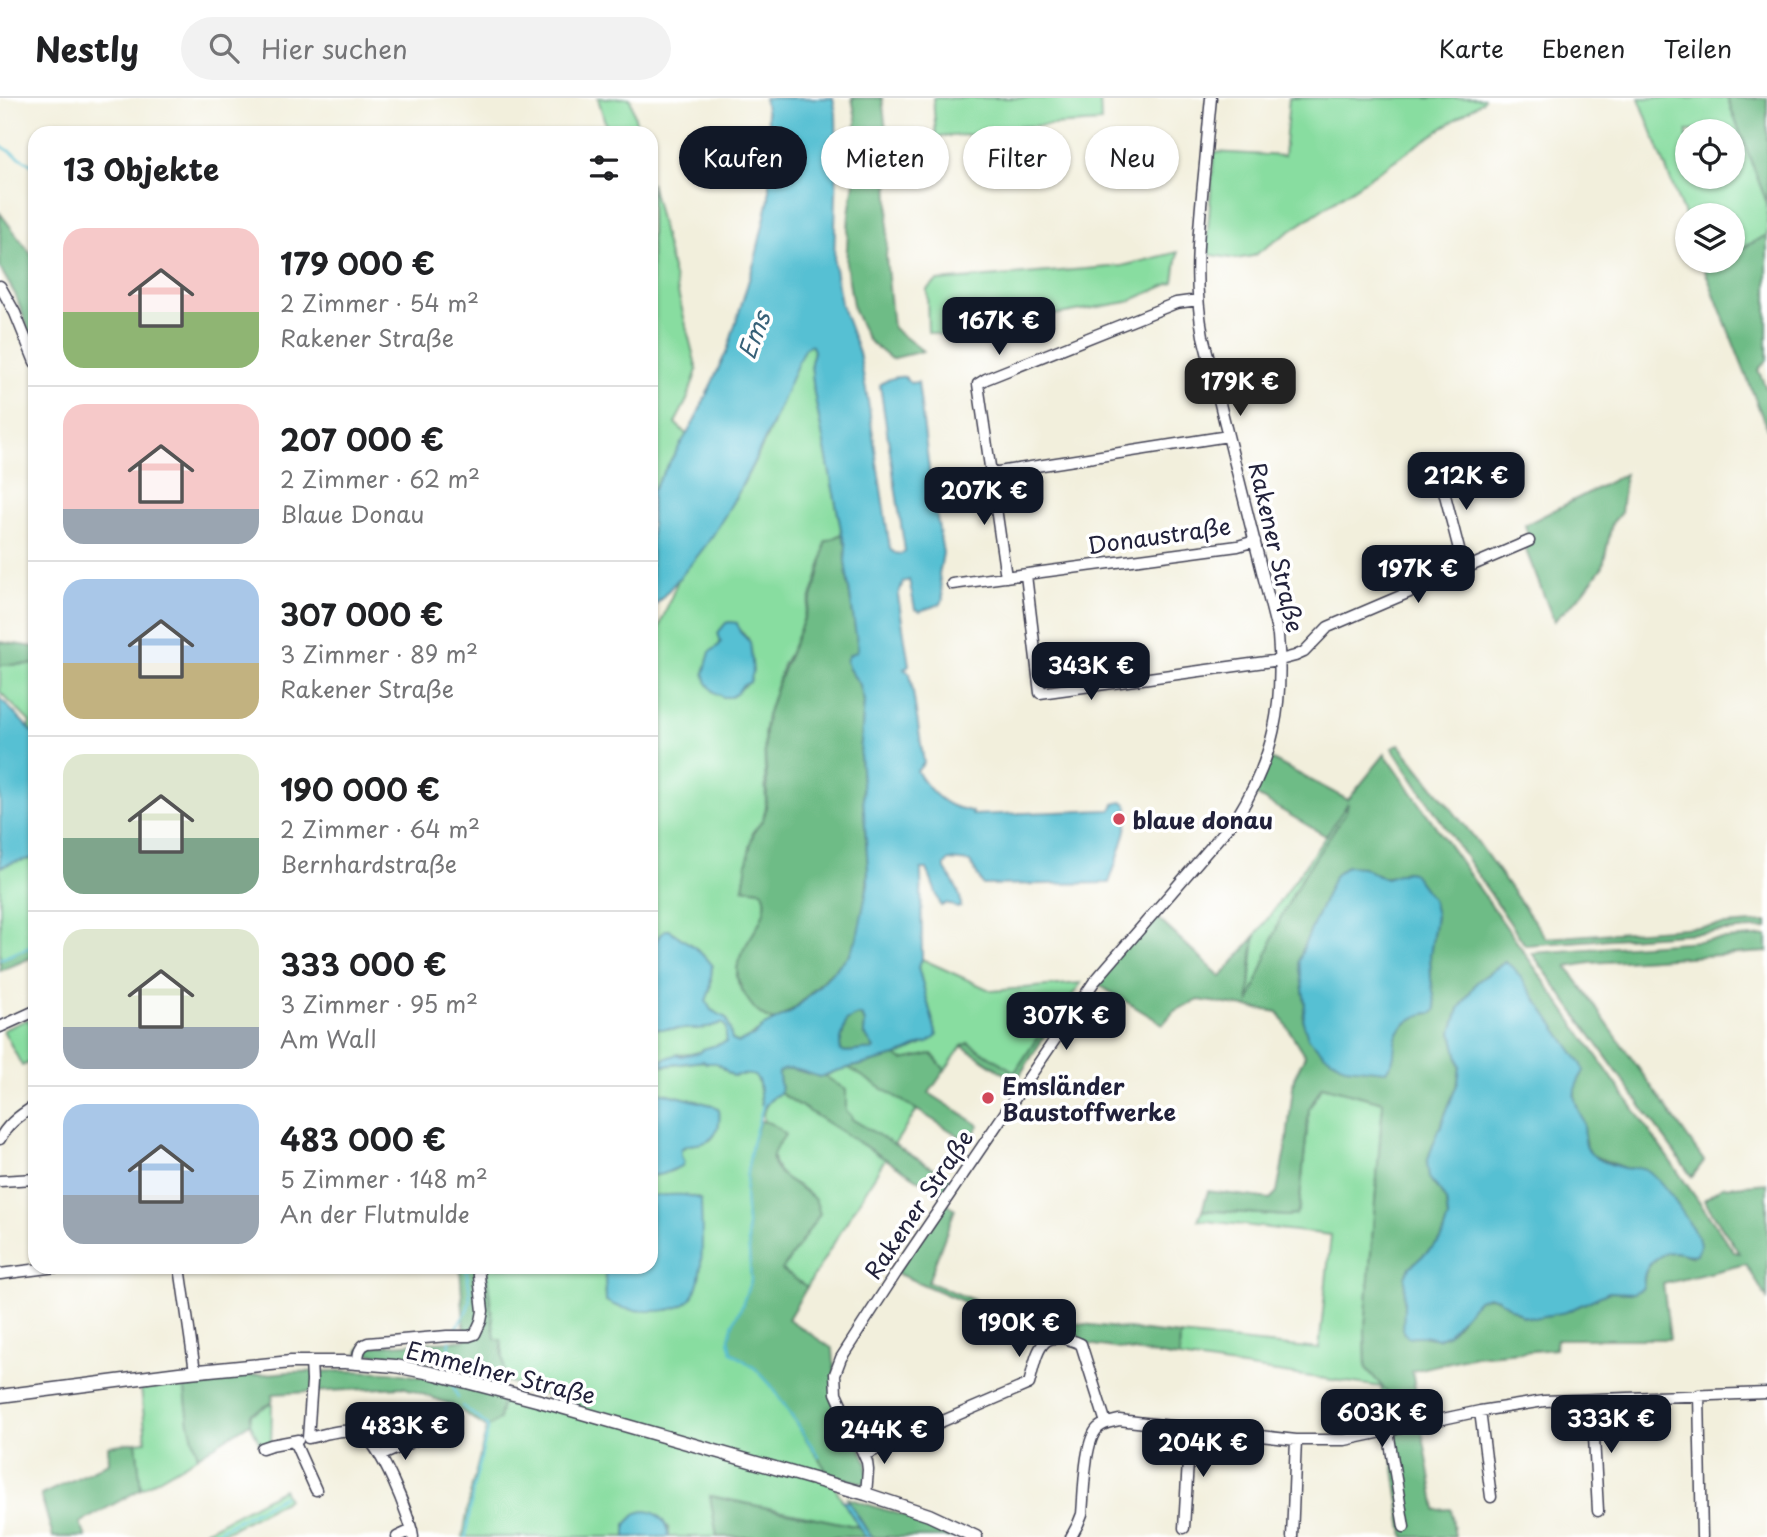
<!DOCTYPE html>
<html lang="de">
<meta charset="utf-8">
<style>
body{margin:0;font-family:"Playpen Sans",sans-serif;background:#f2f2f2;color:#202124;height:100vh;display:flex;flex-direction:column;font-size:26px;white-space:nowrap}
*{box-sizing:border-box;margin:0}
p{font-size:23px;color:#757577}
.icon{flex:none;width:38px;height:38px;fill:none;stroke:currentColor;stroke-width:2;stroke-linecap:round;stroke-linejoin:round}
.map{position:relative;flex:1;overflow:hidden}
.panel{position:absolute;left:28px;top:28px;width:630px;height:1148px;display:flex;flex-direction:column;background:#fff;border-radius:21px;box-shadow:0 2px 5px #0004}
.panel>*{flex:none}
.guide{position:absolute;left:679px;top:28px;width:665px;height:63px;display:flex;gap:14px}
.controls{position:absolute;left:1675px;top:21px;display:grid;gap:14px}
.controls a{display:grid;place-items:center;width:70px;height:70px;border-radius:50%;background:#fff;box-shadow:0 2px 5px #0004;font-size:35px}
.price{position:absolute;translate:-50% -60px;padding:0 16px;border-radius:14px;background:#111827;color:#fff;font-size:23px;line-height:46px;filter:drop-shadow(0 2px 4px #0008)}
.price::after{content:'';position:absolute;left:50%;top:42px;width:21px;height:16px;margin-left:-10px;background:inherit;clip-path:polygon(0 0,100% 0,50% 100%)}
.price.current{background:#222;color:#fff}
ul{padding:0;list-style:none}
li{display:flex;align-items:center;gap:21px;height:175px;padding:0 35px}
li+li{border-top:2px solid #e0e0e0}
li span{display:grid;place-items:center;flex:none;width:196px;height:140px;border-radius:21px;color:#555}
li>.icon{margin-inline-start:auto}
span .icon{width:84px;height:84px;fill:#fffc;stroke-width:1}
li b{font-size:30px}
h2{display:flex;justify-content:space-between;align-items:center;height:84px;padding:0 35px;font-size:30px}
.pill{padding:0 24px;border-radius:32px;background:#fff;box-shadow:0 2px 5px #0004;font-size:24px;line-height:63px}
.pill.current{background:#111827;color:#fff}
header{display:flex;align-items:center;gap:42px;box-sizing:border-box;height:98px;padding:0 35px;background:#fff;border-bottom:2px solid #e0e0e0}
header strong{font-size:33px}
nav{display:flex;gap:38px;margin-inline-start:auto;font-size:24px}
.search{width:490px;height:63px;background:#f2f2f2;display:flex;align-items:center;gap:18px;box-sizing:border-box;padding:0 24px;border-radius:38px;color:#757577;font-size:26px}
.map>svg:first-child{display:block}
.green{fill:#88dda0;stroke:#55806e;stroke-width:2;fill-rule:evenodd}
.forest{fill:#6ebc86;stroke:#486f60;stroke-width:2;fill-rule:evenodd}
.water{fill:#57c0d3;stroke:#3c7187;stroke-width:2;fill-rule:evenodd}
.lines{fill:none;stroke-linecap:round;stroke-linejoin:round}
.stream{stroke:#57c0d3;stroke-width:2.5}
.minor-casing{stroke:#414153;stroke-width:13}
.tertiary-casing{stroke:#414153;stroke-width:15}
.minor{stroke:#fff;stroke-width:10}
.tertiary{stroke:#fff;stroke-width:12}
.poi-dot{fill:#d1495b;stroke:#fff;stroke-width:2.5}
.labels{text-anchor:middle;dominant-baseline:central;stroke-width:7;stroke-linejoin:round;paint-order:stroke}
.street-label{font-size:23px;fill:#22223b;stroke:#fff}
.poi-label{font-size:23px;font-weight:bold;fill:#22223b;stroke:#fff;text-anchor:start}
.water-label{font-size:24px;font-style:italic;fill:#376178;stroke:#fff}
</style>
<header>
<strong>Nestly</strong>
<div class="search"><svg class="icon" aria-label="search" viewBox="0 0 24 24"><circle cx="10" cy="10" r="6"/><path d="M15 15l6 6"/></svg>Hier suchen</div>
<nav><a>Karte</a><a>Ebenen</a><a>Teilen</a></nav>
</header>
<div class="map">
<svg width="1767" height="1439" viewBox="0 0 1767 1439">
<rect width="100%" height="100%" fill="#fff"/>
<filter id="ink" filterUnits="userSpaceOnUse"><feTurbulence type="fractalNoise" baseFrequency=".0143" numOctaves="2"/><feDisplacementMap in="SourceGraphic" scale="14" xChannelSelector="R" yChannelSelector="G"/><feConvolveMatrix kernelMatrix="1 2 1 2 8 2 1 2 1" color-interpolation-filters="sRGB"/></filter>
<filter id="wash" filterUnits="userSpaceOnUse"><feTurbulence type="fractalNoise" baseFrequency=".00686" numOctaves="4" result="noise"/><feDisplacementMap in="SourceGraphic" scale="28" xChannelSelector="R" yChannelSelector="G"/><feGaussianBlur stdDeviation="1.57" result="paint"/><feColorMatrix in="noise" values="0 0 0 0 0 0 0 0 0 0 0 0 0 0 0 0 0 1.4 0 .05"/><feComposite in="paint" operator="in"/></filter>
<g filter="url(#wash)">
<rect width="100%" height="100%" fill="#f2efdc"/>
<path class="green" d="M598,0H630L639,35H608Z
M933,0H1100L1101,24L1016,29V34L936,39Z
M1289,0H1484V2L1253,158L1236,161L1206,156L1214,54L1284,58Z
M1639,0H1727L1767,105V137L1733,155L1732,117H1687V125ZM1687,33H1732V79H1687Z
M651,85L697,272L687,302L675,325L687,337L651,395Z
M1178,154L1174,184L1127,204L1014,224L945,238L928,234L927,191L937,183L1122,168Z
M810,247L812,248L814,253L811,265L814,295L842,436L825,444L824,457L816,484L795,545L783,567L767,617L764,637L766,710L762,724L753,733L743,790L762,792C780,820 723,857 740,889C742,894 747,898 750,902C759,913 761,918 774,923C761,930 752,939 738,945L732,942L726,920L711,912L705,903L710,892L712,867L697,851L669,832L651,857V550L678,482L711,439L739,394L766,341L801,257L804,251ZM730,524L748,540L752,567L745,587C734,592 738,599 723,599L704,575L711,554L719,547L721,543L718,535L726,525Z
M35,566V637L28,631L30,624L0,594V567Z
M1348,702L1346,714L1301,781L1248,909C1252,885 1251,861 1256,837L1326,738Z
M35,760V847L0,861V769L14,764Z
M922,861L992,893L1081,885L1044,939L1039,937L1015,974L968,945L962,948L945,972L932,956L903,962L896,958C909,952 925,947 937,938L918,869Z
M28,921L35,937V962L22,968L3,932Z
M722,925L726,929V944C709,949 694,959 677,956L664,968L704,963L706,965H716L733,978C771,971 754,991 763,1010L752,1046L747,1074L751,1182L741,1210L733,1225L729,1240L732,1254L756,1271L771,1287L819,1359L837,1393L859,1429L711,1398L717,1439H669L668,1429L626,1426V1439H463L471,1392L487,1330L503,1299L547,1312L549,1298L506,1283L501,1243L495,1241L486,1169H605L606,1203L633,1212H668L698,1100L686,1098H651V1078L663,1076L674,1072L681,1058V1052C694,1039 711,1054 718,1029C719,1023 720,1019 719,1012L712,1007L664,995L651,994V931H702Z
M849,970L917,1012L894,1047L851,1021L825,978L836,973Z
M1322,988L1383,1004L1365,1230L1366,1270L1389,1296L1387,1324L1381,1289L1179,1260L1180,1237L1319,1251L1331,1137L1198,1122L1202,1112L1287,1118L1296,1117L1299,1111L1309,1011Z
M780,995L885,1061L807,1189L782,1172L819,1117C815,1098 808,1094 792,1084C787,1081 782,1079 779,1074C773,1067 774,1062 772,1054C767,1031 751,1011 780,995Z
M184,1284L189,1325L198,1358L141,1391L136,1344L146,1343L141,1289Z
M272,1305L271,1347L262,1350L250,1325L251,1316Z
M283,1391L288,1401L216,1439H194Z"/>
<path class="forest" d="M852,0H882L887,41L889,106L886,159L893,230L923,253L891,261L868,242L854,213L846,166L849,116L857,66L856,21Z
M1727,0H1767V105Z
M0,115L35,161V248L15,196L0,170Z
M1767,137V262L1758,272L1767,292V331L1704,170L1718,163H1732L1733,155Z
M1625,376L1621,415L1612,425L1603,468L1581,497L1554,523L1523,445L1529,442L1525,427Z
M842,436L846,448L845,464L858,551L849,571L860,587L864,603L860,657L868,771C867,792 863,832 853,850C848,861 836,869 827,878C810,896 797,911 774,923C760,918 754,912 746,899C738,886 734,871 741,857C748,839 775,812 762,792L743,790C746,773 748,754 753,737C754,731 758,729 761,724C764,720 766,713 766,709C770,677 759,644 769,612C785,556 819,503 825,444Z
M0,544L35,549V566L0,567Z
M1399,646L1474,739L1546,840L1767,824V830L1525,847L1392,650Z
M1385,656L1734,1154L1739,1155L1704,1102L1722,1089L1767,1085V1201L1746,1166L1663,1186L1670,1241H1557L1555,1251L1475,1258L1412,1273L1436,1412L1451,1411L1455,1439H1404L1387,1324L1389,1296L1366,1270L1365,1230L1383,1004L1322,988L1309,1011L1299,1111L1296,1117L1287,1118L1202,1112L1208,1093L1270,1101L1277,1094L1287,1042L1294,980L1305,958L1278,914L1199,902L1174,913L1163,926L1094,884L1153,816L1221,879L1256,837L1252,856L1249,905L1280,821L1301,781L1346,714L1348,705L1326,738L1252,695L1267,659L1348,702ZM1363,769C1381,781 1386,783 1406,773L1436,817L1430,857L1431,881L1436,911L1433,915C1417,914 1404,925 1396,938L1303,924L1305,905L1299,863L1305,845L1318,817ZM1505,864L1582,977L1578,980L1575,989V1004L1577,1014L1582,1023L1587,1050L1591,1057L1627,1071L1691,1158C1686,1157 1678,1154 1673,1154C1658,1154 1643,1170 1644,1185L1633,1195L1609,1194L1566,1214L1523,1218C1515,1213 1507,1206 1499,1202C1470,1186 1463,1237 1438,1240C1432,1241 1423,1238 1416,1237L1410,1169L1441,1142L1448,1120L1446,1103L1440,1093L1434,1087L1427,1065L1430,1055L1458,984L1460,969L1452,934L1459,911L1477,884Z
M1767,838V854L1590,865L1567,869L1704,1063L1692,1079L1532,855Z
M35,847V858L0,873V861Z
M858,917L863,919L865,925L864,935L874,949L872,952C861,950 852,956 841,953L840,946L846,922Z
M1039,937L1044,939L1016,983L962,948L968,945L1015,974Z
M932,956L945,972L929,995L979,1027L969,1044L849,970L896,958L903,962Z
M789,970L820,979L825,978L846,992V1013L851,1017L852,1021L951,1081L942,1096L780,995C782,988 778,981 779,974L782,971Z
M760,1023C771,1024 777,1028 785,1037C781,1043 775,1050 773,1057C768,1077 803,1088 814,1101C818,1105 818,1111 820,1116L782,1172L807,1189L788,1221L833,1251L836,1295L867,1364L868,1386L830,1378L771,1287L756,1271L732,1254L729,1241L733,1225L741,1210L751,1182L745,1097L747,1074L752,1046Z
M946,1104L955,1111L928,1184L1004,1214H1040L1073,1225L1180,1237L1179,1260L1049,1240L896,1175Z
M460,1169H486L495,1241L501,1242L506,1283C459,1265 408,1259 358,1255L361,1249L465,1242Z
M347,1273L390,1274L433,1281L503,1299L499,1322L487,1330L452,1307L403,1289L273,1296L272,1305L251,1316L250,1325L198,1358L189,1325L184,1284L288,1274Z
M136,1344L141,1391L80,1425L86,1439H53L41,1397L109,1365L108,1348Z
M710,1398L859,1429L865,1439H717Z
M847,1400L908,1419L959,1439H871Z"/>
<path class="water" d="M764,0H833L836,15L837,63L834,165L841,206L859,255L867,297L890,451L895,455L901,456L905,453L880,287C886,281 897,278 905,279L910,285L918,284L930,379L943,455L939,477L943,501L941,506L920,513L915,511L909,482L903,484L898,498L909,567L904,571L910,575L924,665L917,673C926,688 938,703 955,709C961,711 966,711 972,714V717L1111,712L1114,706C1117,705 1122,703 1125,705C1137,713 1113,772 1109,785L983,787L970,764L949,762L945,767V771C952,783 962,794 961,809L957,810L947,805L941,808L927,771H921L922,861L918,869L937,938L928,945L922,946L896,958L836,973L820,979C806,976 792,966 779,974C778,981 782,988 780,995L773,999L763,1010C754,991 771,971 733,978L716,965H706L703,963L663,968L662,962L677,956L681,958L700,954L703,951L726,944V929L722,925L702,931H651V857L658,839L665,832H669L697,851L712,867L710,892L706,903L711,912L726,920L730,931L732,942L738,945L755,937L764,928L790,915L808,899L849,857L857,840L868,786V771L860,657L864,603L860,587L849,571L846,563L849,557L856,554L858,551L845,464L846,448L842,436L814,295L811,265L814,253L812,248L810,247L804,251L801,257C776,319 749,380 713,437C695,464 672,488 651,512V395L694,324L728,250L755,162L769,101V29ZM858,917L863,919L865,925L864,935L874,950L872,952C861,950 852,956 841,953L840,946L846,923Z
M730,524L737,525L740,534L750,544L753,574L750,584L742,588L736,596L731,599H723L714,594L707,585L704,575L710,554L719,547L721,544L718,535L726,525Z
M0,600L35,637V760L14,764L0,769Z
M1347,768L1363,769L1378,778L1387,780L1406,773L1412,774L1432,801L1436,817L1430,857L1431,881L1436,911L1433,915C1419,914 1400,926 1396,940C1392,957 1398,956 1386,973L1345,969L1324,956L1308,940L1303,924L1305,905L1299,863L1305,845L1335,777Z
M1505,864L1514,870L1582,967L1584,973C1570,995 1573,1000 1583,1023C1586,1032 1583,1041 1587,1050C1591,1061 1613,1067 1624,1070C1633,1072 1641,1066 1650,1074C1668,1089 1685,1119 1698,1139L1700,1147L1697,1156C1688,1159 1683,1154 1674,1154C1661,1154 1646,1166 1644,1179C1643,1183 1644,1187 1642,1191L1633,1195L1609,1194L1566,1214L1534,1220L1523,1218L1498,1201L1488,1198L1478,1202L1448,1236L1437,1241C1426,1238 1419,1237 1408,1239L1403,1234L1405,1178L1410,1169L1441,1142L1448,1120L1446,1103L1440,1093L1429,1080L1427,1065L1430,1055L1458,984L1460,969L1452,934L1459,911L1477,884Z
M651,994L664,995L712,1007L719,1012C721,1029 716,1044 697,1046C690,1047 687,1046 681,1051V1058L684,1064L682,1068L663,1076L651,1078Z
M651,1098C667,1097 687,1094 701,1102C701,1127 708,1192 685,1206C677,1211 663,1213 654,1213C638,1213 620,1212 606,1203L605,1169H651Z
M842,1402L849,1404L871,1439H865Z
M644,1413C659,1413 667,1425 669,1439H626V1426L637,1415Z"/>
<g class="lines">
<path class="stream" d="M0,47L35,69
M0,861L35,847
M763,1007L752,1046L747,1074L745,1097L751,1182L741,1210L733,1225L729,1241L732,1254L756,1271L771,1287L819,1359
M453,1236C456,1228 461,1223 465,1216C474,1202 468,1184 466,1169
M449,1260L450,1242
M453,1288L458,1300
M462,1308L486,1326L488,1331L473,1392L466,1439
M207,1439L283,1398"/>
</g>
</g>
<g filter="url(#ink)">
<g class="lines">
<g class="minor-casing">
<path id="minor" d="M0,188L15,215L35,264
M1437,366L1464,471
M992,375L1228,338
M1026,477L1040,595L1280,562L1295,558L1304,554L1328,529L1529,443
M1006,479L978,286L986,281L1176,205L1198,202
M952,486L1238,448L1255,443
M0,929L35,913
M0,1041C7,1026 21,1016 35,1008
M0,1083L35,1081
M180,1169L195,1273
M0,1176L56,1169
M311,1263L312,1283L308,1340C324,1337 347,1328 362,1336C380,1345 410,1418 413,1439
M358,1265C358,1256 359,1248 368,1245L447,1238H469L475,1236L481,1223L483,1213L478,1169
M1699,1297L1702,1439
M1592,1302L1598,1413
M1480,1313L1491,1399
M1388,1333L1404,1429
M294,1343L316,1392
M262,1350L271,1347L298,1342
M864,1357L1029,1286C1038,1253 1039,1227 1081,1246L1106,1325
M380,1358L416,1342
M866,1396L868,1372L867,1364L836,1295L835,1276L841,1260L896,1175L1094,884L1237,719C1274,659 1284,607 1278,537L1203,238C1193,184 1198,140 1203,86C1206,58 1208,29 1211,0
M1184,1430L1190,1330
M397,1439L412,1432
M1071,1439L1078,1426L1082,1416C1084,1396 1084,1343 1098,1330C1104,1324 1112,1324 1119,1322L1296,1342H1345L1480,1313L1544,1303L1767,1295
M1292,1439L1296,1342"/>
</g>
<g class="tertiary-casing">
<path id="tertiary" d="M0,1298L179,1275L291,1264H345L395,1268L436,1276L540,1303L866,1396L929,1417L976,1439"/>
</g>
<use href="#minor" class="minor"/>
<use href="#tertiary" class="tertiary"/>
</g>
</g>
<g class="poi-dot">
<circle cx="1119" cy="721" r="7"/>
<circle cx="988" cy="1000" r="7"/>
</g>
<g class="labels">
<g class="street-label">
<text transform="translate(1159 437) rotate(-8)">Donaustraße</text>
<text transform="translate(1277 449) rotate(77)">Rakener Straße</text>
<text transform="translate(918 1106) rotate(-56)">Rakener Straße</text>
<text transform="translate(501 1274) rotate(14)">Emmelner Straße</text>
</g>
<g class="poi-label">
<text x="1133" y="721">blaue donau</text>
<text x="1002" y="987">Emsländer<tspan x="1002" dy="26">Baustoffwerke</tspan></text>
</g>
<g class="water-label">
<text transform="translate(753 237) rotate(-69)">Ems</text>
</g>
</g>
</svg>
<div class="controls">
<a><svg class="icon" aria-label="locate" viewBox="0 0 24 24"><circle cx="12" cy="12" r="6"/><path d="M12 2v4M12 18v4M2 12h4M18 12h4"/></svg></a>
<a><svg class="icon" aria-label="layers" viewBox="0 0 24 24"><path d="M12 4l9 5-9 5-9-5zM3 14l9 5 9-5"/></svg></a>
</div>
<b class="price" style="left:999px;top:259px">167K €</b>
<b class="price current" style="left:1240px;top:320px">179K €</b>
<b class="price" style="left:1466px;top:414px">212K €</b>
<b class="price" style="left:984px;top:429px">207K €</b>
<b class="price" style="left:1418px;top:507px">197K €</b>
<b class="price" style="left:1091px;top:604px">343K €</b>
<b class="price" style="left:1066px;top:954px">307K €</b>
<b class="price" style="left:1019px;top:1261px">190K €</b>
<b class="price" style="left:1382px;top:1351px">603K €</b>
<b class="price" style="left:1611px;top:1357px">333K €</b>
<b class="price" style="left:405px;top:1364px">483K €</b>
<b class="price" style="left:884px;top:1368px">244K €</b>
<b class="price" style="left:1203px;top:1381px">204K €</b>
<div class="guide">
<a class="pill current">Kaufen</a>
<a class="pill">Mieten</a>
<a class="pill">Filter</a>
<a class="pill">Neu</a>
</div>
<section class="panel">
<h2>13 Objekte<svg class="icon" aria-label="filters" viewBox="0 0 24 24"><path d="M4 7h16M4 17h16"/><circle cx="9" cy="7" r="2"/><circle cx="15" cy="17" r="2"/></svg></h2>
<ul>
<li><span style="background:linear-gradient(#f6c9c9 60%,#8fb573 0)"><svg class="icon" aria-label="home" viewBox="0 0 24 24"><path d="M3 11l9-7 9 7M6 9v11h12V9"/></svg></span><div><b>179 000 €</b><p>2 Zimmer · 54 m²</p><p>Rakener Straße</p></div></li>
<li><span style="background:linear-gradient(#f6c9c9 75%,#9aa5b1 0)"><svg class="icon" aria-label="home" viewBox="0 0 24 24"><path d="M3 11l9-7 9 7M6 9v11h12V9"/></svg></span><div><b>207 000 €</b><p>2 Zimmer · 62 m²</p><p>Blaue Donau</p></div></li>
<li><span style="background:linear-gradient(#a9c7e8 60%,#c2b280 0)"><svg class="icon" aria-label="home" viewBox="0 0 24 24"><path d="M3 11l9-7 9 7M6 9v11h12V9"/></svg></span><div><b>307 000 €</b><p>3 Zimmer · 89 m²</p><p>Rakener Straße</p></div></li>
<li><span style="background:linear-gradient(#dfe7d0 60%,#7fa58c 0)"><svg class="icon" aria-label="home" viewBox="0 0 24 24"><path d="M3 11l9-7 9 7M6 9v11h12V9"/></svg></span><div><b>190 000 €</b><p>2 Zimmer · 64 m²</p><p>Bernhardstraße</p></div></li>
<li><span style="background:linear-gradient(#dfe7d0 70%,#9aa5b1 0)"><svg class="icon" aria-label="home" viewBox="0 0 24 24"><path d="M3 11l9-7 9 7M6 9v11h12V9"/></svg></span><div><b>333 000 €</b><p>3 Zimmer · 95 m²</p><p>Am Wall</p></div></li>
<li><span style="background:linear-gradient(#a9c7e8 65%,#9aa5b1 0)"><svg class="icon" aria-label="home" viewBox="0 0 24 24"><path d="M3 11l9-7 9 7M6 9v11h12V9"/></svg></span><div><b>483 000 €</b><p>5 Zimmer · 148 m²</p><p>An der Flutmulde</p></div></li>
</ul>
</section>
</div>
